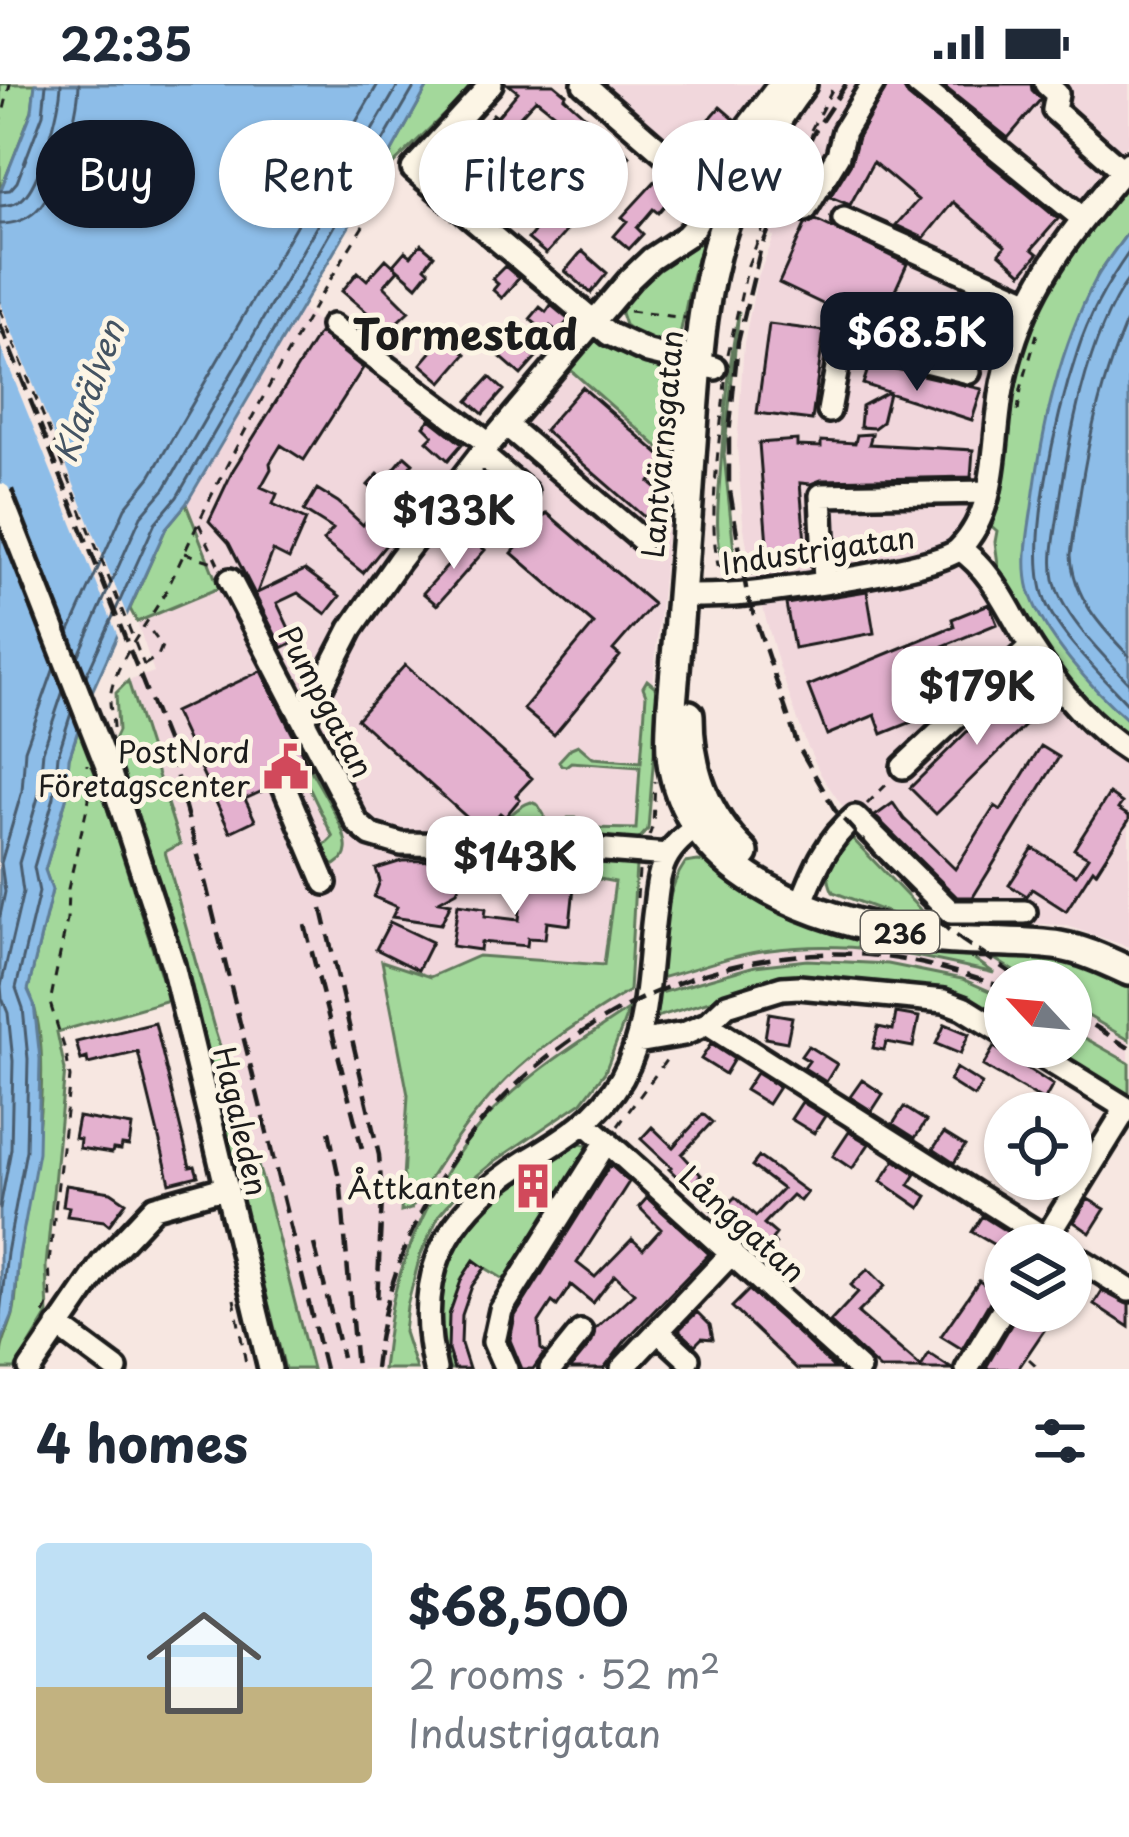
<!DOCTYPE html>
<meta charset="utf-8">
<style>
body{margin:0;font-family:"Playpen Sans",sans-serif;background:#f6f6f7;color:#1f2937;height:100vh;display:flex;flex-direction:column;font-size:45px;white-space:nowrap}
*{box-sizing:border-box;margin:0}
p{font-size:39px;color:#747a83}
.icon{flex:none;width:66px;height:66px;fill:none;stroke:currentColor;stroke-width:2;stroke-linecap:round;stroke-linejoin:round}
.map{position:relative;height:1285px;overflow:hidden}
.details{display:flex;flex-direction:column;background:#fff;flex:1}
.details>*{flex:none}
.hud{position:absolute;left:36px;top:36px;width:1059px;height:108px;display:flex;gap:24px}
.needle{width:78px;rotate:296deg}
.controls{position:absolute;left:984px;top:876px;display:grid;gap:24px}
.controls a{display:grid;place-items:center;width:108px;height:108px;border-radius:50%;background:#fff;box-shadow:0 3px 9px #0004;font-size:60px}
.price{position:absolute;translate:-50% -102px;padding:0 27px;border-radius:24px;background:#fff;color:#222;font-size:39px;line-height:78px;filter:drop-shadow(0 3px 6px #0008)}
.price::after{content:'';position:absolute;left:50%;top:72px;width:36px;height:27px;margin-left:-18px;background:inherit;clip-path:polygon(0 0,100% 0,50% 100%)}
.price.active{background:#111827;color:#fff}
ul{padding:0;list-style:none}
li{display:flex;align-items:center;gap:36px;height:300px;padding:0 36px}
li span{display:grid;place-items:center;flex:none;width:336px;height:240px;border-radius:12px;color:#555}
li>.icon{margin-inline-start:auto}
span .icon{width:144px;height:144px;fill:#fffc;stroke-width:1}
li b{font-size:51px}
h2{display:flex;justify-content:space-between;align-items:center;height:144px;padding:0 36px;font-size:51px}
.chip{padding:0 42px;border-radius:54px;background:#fff;box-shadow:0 3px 9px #0004;font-size:42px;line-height:108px}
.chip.active{background:#111827;color:#fff}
.status{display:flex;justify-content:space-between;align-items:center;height:84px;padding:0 60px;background:#fff;direction:ltr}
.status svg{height:33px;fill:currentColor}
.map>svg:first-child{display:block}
.built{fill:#f1d7dc}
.green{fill:#a3d89b;stroke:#607a5c;stroke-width:3}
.water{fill:#8dbde8;stroke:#607d96;stroke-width:3}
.pier{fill:#f7e7e1}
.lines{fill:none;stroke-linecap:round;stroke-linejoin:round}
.shore{stroke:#495c6e;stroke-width:3}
.building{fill:#e4b1cf;stroke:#1c1c1c;stroke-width:3}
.minor-casing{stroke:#1c1c1c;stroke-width:30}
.major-casing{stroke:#1c1c1c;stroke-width:36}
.path{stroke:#1c1c1c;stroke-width:3;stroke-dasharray:9 9;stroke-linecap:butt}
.minor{stroke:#fcf5e5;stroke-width:21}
.major{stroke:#fcf5e5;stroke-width:27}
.rail{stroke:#1c1c1c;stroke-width:4.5;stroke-dasharray:18 9;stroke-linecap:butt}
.minor-bridge-casing{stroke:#1c1c1c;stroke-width:30;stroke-linecap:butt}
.path-bridge{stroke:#1c1c1c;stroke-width:3;stroke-dasharray:9 9;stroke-linecap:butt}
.minor-bridge{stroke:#fcf5e5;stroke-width:21}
.labels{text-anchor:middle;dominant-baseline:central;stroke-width:10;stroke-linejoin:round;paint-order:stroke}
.shield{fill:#fcf5e5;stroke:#5f5d58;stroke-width:3}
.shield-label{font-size:27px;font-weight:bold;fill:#1c1c1c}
.street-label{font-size:30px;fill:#1c1c1c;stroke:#fcf5e5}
.poi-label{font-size:30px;fill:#1c1c1c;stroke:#fcf5e5;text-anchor:end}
.water-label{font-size:33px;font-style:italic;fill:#445463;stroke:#fcf5e5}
.district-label{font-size:42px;font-weight:bold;fill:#1c1c1c;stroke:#fcf5e5}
</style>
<div class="status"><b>22:35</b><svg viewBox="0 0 49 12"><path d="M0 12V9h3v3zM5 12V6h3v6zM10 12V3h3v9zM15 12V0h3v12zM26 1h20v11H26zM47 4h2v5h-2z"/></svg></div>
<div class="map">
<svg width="1129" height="1285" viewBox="0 0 1129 1285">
<rect width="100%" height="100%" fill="#f7e7e1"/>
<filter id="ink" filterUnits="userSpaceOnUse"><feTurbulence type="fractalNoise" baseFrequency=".00833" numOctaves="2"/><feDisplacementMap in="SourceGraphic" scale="24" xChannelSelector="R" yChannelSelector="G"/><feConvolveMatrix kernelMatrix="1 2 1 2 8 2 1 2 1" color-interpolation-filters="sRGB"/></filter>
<g filter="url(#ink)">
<path class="built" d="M601,0H1129V58L1062,142L1008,231L988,297L977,412L984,505L1046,603L1116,672L1129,680V863L1064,841L1003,839L947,833L883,772L845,726L821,691L806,659L780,585L749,475L743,438L737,363L744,259L757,195L774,153Z
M301,225L488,371L566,282L674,377L653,600L659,606L648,745L638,756L636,781L589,778L615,797L604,881L478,872L430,893L382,878L408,1011L402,1128L411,1125L451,1058L506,995L564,948L629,907V925L572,962L512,1011L471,1053L435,1109L409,1168L393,1217L383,1285H312L266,1107L214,944L165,767L180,760L128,597L154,588L137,538L218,504L186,420Z
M833,861L893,866L990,886L959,864L979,865L1029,897H1005V914L962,895L755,882L657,910L660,894L766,866Z
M1071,922L1129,956V979L1071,946Z"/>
<path class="green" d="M0,0H35L32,26L0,108Z
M429,0H475L375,98Z
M1129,90V147L1098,190L1048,330L1026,470L1078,583L1129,637V655L1086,624L1050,577L1000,495L995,458L997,447L987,438C998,372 1004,300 1031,238C1055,183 1093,137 1129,90Z
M708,138L692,193L678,260L643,254L625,241L621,229L622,221L629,209L687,161Z
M739,227L724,371L736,485L724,482C713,449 719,412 721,378C725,327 729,278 739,227Z
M595,257L608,261L633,275L677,291L675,302L679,342L674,377L566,282L581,265Z
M186,420L219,504L137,538L130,525L166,444Z
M647,596L659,606L648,745L638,756L566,749L563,742L568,734H576L587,744L636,745L640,683L571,678L566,682L561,681L559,677L571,664L578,661L593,674L641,678L646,611L643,603Z
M128,597L180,760L165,768L214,944L266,1107L312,1285H285L196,932L112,660L118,647L116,609Z
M80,641L169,916L57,948L65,986L46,1182L48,1230L15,1285H0C0,1259 6,1254 13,1231C18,1210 16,1187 20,1166C31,1097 58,970 28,906L52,806L45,786L66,715L69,674Z
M310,685C320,703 349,748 346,766C345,775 341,776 335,781L327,780L320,766L333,753L302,689Z
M531,718L538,721L544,731L545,749L541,751L498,749C502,737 518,722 531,718Z
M849,751L931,837L892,830L833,808C821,784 834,769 849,751Z
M590,777L636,781L629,907C586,934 542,960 506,996C467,1034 439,1079 411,1125L401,1128L408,1011L382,877L430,893L478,872L604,881L615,798L589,793Z
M698,777L715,780L959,864L994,889C915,871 852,855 770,866C734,870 696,885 660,894C664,857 663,810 685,779Z
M979,865L1047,868L1129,894V956L1071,922V897H1029Z
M807,876L888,880L962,895L1005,914V945L954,913L755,903L654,934L657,910L755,882Z
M629,925L605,988L582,1018L495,1077L462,1104L439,1131L420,1172L407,1222L404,1248L416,1285H383C386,1264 388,1242 392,1221C402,1170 438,1094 470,1053C512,1000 573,962 629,925Z
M1071,946L1129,979V1023L1034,963H1071Z
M580,1060L592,1062L510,1199L474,1177C451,1209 443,1246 454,1285H445C442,1267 435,1247 435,1229C436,1148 514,1091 580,1060Z"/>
<path class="water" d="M35,0H429L375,98L186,420L166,444L86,621L69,674L66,715L45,786L52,806L28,906L34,920L40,975L38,1068L19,1171L13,1230L0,1261V108L32,27Z
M1129,147V637C1094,607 1042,550 1029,506C1022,479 1028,450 1032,423C1042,345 1059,263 1097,193C1106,177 1118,162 1129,147Z"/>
<path class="pier" d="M0,218L130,539L121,560L0,261Z"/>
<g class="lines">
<path class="shore" d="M0,107L10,106L17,98L43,30L46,0
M0,122C11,121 19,120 26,111C42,92 60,25 61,0
M0,140C14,140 25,137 36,127C58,107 78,30 79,0
M1129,168C1108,198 1089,231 1078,266C1059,323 1022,467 1047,521C1062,554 1103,593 1129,621
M1129,194C1086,254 1068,358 1058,431C1055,452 1050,474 1054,495C1061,531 1104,572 1129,599
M1129,232C1095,308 1082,389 1071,471C1073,513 1101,543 1129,572
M69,549L125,424L150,393L378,0
M78,573L141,432L165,404L399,0
M86,592L155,439L177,413L416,0
M0,832L5,808L1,779L22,707L25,666L54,584
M0,1124L11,1065L13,977L8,929L2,914L1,902L23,808L19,779L39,710L43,667L63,607
M0,1230L7,1169L26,1066L28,975L23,924L16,904L39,808L34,783L54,713L58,671L71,629"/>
</g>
<path class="building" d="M508,0H554L566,10L564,13L593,39L571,64L551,47L561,35L536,15L496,58L481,45L493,30L497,33L518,8Z
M888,0H902L908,12L1058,135L1032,165L1038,170L1022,189L999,169L1005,162L953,118L924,154L896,141L918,116L873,78L850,121L830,113L851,79L858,53Z
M941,0H1031L1032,6L1041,15L1008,54Z
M720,23L734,35L717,60L701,45Z
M613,56L630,72L609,97L591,81Z
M459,57L501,94L531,58L550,75L542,84L536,79L519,99L524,103L500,130L458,94L453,99L436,85Z
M657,95L674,110L658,129L653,125L637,144L643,150L629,165L614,152L627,137L622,133Z
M551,127L570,143L546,170L528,155Z
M816,136L907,180L877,246L779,199L805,141Z
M421,160L434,171L425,183L429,187L417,202L393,181L405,167L411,172Z
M582,167L607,189L591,209L565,187Z
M386,175L398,186L384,202L409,227L395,240L400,245L390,255L374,238L376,236L342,207L358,188L367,196Z
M505,182L519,194L502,214L493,206L498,200L492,195Z
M551,221L569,236L558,248L550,242L545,248L530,235L540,223L546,228Z
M769,240L824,247L812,336L757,329Z
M319,249L363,284L304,376L281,361L270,379L271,385L261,403L277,410L273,420L306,436L289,475L273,467L257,509L305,486L340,512L326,530L298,509L277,519L295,557L282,564L229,459L209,437L233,386Z
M445,252L466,270L442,298L421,280Z
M513,253L536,274L521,291L497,270Z
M870,279L982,305L972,336L889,309L882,338L874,344L860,343L862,322L888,308L863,300Z
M490,293L504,306L483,330L468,317Z
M582,303L668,378L650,398L664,410L644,433L544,346Z
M430,335L462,360L448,376L427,357L433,351L424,342Z
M872,350L869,360L973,366L971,393L821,396L811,400L800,399L806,470L768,473L759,359L797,356V362L821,363V357L855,359L857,351Z
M405,372L413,379L384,414L368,401L378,390L385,396Z
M317,405L338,418L363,441L382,417L406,436L363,489L323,457L333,445L304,427Z
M547,429L653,520L613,566L620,572L554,651L523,625L594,540L512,469Z
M472,455L485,466L437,521L423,509Z
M867,507L874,549L794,564L786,520Z
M989,520L997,540L943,562L958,598L931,609L939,627L882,650L875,631L827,651L808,602L954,542L952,535Z
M405,581L532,694L516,711L520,715L505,733L500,729L485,746H481L357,635Z
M261,587L310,685L295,692L287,687L277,689L271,694L269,704L245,715L255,736L230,748L174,628Z
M1018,597L1044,623L936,730L910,704Z
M1041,662L1059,673L973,813H957L875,732L893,719L904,735L955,785L995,722L1001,726Z
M1109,710L1122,719L1118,725L1129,732V736L1096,788L1093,785L1066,827L1032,805L1027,812L1009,801L1033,764L1076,791L1088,773L1074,765Z
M463,776V794L457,807L439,817L451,819L441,840L392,833L397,823L374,813L380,797L376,785L402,777Z
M523,798L574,803L570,841L547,838L545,855L528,854L527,862L481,858L480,866L452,862L458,820L486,824L485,832L519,836Z
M390,838L432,858L418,886L376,865Z
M769,929L792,933L787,958L765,954Z
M896,929L919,933L913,963L886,958L884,966L873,964L878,943L893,946Z
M155,939L190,1083L195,1082L198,1092L170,1099L138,968L88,980L87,974L81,976L76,958Z
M945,940L969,950L960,970L936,960Z
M711,960L734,975L725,990L701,975Z
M808,962L837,980L826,998L804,984L809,977L801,972Z
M994,963L1053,1001L1044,1017L983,982Z
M956,984L982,1000L974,1013L949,997Z
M756,989L779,1003L768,1020L745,1006Z
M862,996L883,1010L872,1027L850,1013Z
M802,1018L825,1032L814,1049L791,1035Z
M904,1023L926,1037L915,1054L893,1040Z
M703,1030L712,1038L682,1070L701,1091L689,1104L669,1085L671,1083L641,1055L652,1043L673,1063Z
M78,1033L132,1042L129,1062L122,1061L121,1066L113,1065L112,1069L79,1064L80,1055L74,1054Z
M849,1048L869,1060L852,1085L833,1072Z
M944,1049L965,1062L954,1079L933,1065Z
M759,1073L807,1108L800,1117L792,1111L764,1140L776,1150L772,1155L776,1160L765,1172L711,1125L724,1111L731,1117L735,1113L756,1132L782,1105L752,1082Z
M895,1076L916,1090L909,1101L927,1112L920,1124L881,1097Z
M610,1081L629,1098L577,1179L595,1193L632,1155L643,1165L661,1145L639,1123L647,1114L709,1170L625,1257L604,1285H570L592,1258L595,1245L634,1209L615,1191L593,1219L571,1201L557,1222L552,1218L539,1238L541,1265L545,1268L533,1285H522L510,1256L515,1232Z
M66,1101L111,1108L126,1118L109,1141L104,1137L67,1132L69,1123L63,1122Z
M1088,1115L1105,1125L1090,1149L1074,1138Z
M982,1132L1027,1160V1161H1005V1167L972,1148Z
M474,1176L485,1184L472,1202L462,1231L461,1260L469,1285H454L448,1266L449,1231L462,1194Z
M868,1185L885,1202L858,1229L921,1283L929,1270L952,1285H880L830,1238L858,1208L851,1201Z
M979,1197L998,1209L992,1214L962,1265L941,1252Z
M749,1206L803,1254L835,1285H797L732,1223Z
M1102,1207L1129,1221V1243L1094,1220Z
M697,1228L710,1241L713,1255L702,1254L695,1261L679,1246Z
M1018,1229L1045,1245L1018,1285H985Z"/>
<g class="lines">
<g class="minor-casing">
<path id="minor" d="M491,0L413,85L609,250L648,268L715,284
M584,0L712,111
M917,0L1082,134
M1046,0L1057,10L1054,26L1123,87
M762,98L805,126L838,71L844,47L873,0
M844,135L1030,218
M332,242L489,360
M829,327L842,256L969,288
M506,341L642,456
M450,410L492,444L526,408L481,370
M960,465C995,489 1009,529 1032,564C1058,605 1088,641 1129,667
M230,496L357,739L371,751L401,760L555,762L668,771
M825,497L821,411L988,408
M681,512C703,512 724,512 745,510C780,506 942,484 959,465C995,429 993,373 999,327C1001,305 1006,284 1012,264C1034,191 1081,136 1129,79
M304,636L351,545L399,476L481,370L630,195L651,175L686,152L695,142L745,46L780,0
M903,683L1031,563
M110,690L173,881L270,1285
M284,702L325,799
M801,820C814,787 826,756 855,733L951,828H1025
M707,940L1056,1161
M637,958L684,950L707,940L727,921L782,904L799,903L944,917L963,924L1005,950
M1027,963L1129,1026
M586,1039L859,1285
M1042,1161L1126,1025
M1071,1170L1129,1206
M58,1242L116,1285
M658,1247L688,1275
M30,1285L104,1177L155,1123L227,1103
M435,1285C413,1190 445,1128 527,1077C565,1054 599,1034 622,994C650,943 647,880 655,824C657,807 658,787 668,771C678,755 692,745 709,736
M506,1285L494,1258L501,1226L607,1057
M551,1285L581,1248
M622,1285L732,1169
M967,1285L1005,1222"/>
</g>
<g class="major-casing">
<path id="major" d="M802,0C771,41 744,87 726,136C699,210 697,295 691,373C686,456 679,539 672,621C671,642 669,664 673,685C696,798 823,838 923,853C968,860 1015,855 1060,862C1084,866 1107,877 1129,887
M689,631C689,686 705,731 744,769"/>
</g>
<path class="path" d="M0,42L10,0
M786,94L835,0
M629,227L685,234
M728,270L748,181L771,125
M725,297C721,351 707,430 718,481C731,490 746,490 762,489
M1018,327L1021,305L1037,250
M199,440L218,480
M185,469L216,479
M144,581L158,572L162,562L147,542
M113,644C113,635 110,626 110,617C111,580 152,536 168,503C187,464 204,425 224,387C276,286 333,187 395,92
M867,720L890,697
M649,752L653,741L655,697
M637,814L639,787
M618,1042L669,972
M234,1215L247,1285
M44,1230L51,1216L49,1179L70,993L66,969L50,919L67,836L68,805L89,715L87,680
M1029,1275L1040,1285"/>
<use href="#minor" class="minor"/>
<use href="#major" class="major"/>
<path class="rail" d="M846,0L813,50L779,121L760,167L738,258L729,351V401L747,510L798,662L835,726L910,809L949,846L963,857L1023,897
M0,240L169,664L206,801L325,1285
M322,825L379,1071L382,1114L377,1219
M305,841L362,1065
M1071,927L1129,964
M329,1047L341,1104L356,1285
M314,1160L342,1273
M375,1285C398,1060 592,881 817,870C881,866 946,883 1005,904"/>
<g class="minor-bridge-casing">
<path id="minor-bridge" d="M0,410L110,690"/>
</g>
<path class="path-bridge" d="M0,225L144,581"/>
<use href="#minor-bridge" class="minor-bridge"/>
</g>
</g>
<defs>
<g id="civic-bare" transform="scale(3.6)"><path d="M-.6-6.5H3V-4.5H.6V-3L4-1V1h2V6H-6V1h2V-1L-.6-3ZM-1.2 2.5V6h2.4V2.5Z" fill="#d1495b" stroke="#fcf5e5" stroke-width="2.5" paint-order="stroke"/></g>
<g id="building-bare" transform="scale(3.6)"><path d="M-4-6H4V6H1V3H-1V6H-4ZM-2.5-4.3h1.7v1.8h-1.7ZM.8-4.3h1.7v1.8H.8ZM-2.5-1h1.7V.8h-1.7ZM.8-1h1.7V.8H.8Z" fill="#d1495b" stroke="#fcf5e5" stroke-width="2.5" paint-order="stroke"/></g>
</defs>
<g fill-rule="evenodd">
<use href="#civic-bare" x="286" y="683"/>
<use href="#building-bare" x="533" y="1102"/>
</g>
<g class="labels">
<rect class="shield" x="861" y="827" width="78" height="42" rx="9"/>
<g class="shield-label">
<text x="900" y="848">236</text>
</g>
<g class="street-label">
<text transform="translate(661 360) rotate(-85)">Lantvärnsgatan</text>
<text transform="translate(818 465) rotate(-8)">Industrigatan</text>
<text transform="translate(327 617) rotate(62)">Pumpgatan</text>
<text transform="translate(242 1037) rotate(77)">Hagaleden</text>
<text transform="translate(743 1139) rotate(42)">Långgatan</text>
</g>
<g class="poi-label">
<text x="250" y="666">PostNord<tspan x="250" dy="34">Företagscenter</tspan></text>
<text x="497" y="1102">Åttkanten</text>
</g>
<g class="water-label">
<text transform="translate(87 307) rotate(-70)">Klarälven</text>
</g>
<g class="district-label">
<text x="465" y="248">Tormestad</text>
</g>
</g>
</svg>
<div class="controls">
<a><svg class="needle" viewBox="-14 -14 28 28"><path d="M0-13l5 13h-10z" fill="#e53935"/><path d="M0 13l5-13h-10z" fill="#747a83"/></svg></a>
<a><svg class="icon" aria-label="locate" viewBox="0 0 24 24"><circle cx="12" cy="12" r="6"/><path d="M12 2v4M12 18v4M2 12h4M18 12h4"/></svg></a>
<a><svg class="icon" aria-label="layers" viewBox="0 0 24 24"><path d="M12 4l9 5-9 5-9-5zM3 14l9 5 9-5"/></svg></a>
</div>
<b class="price active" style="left:917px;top:310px">$68.5K</b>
<b class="price" style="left:454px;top:488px">$133K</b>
<b class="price" style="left:977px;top:664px">$179K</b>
<b class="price" style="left:515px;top:834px">$143K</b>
<div class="hud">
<a class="chip active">Buy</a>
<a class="chip">Rent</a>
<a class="chip">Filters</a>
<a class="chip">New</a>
</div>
</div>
<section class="details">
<h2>4 homes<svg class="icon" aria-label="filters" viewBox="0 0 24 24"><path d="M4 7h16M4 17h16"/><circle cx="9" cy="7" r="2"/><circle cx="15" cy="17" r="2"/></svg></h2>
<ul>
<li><span style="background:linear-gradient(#bfe0f5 60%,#c2b280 0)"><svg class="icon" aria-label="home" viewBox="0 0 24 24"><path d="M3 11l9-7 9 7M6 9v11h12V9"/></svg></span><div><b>$68,500</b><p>2 rooms · 52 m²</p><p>Industrigatan</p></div></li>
</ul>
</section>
